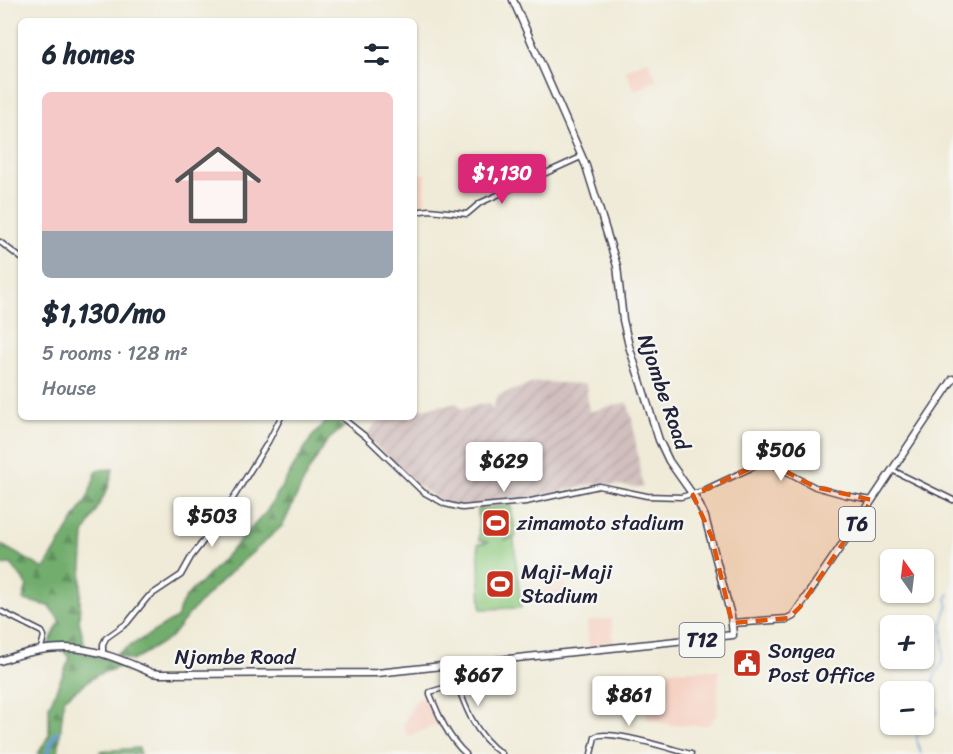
<!DOCTYPE html>
<meta charset="utf-8">
<style>
body{margin:0;font-family:Sriracha,sans-serif;background:#f6f6f7;color:#1f2937;height:100vh;display:flex;flex-direction:column;font-size:22px;white-space:nowrap}
*{box-sizing:border-box;margin:0}
p{font-size:20px;color:#747a83}
.icon{flex:none;width:33px;height:33px;fill:none;stroke:currentColor;stroke-width:2;stroke-linecap:round;stroke-linejoin:round}
.map{position:relative;flex:1;overflow:hidden}
.panel{position:absolute;left:18px;top:18px;width:399px;height:402px;display:flex;flex-direction:column;background:#fff;border-radius:9px;box-shadow:0 2px 4px #0004}
.panel>*{flex:none}
.needle{width:39px;rotate:346deg}
.buttons{position:absolute;left:880px;top:549px;display:grid;gap:12px}
.buttons a{display:grid;place-items:center;width:54px;height:54px;border-radius:9px;background:#fff;box-shadow:0 2px 4px #0004;font-size:30px}
.price{position:absolute;translate:-50% -51px;padding:0 14px;border-radius:6px;background:#fff;color:#222;font-size:20px;line-height:39px;filter:drop-shadow(0 2px 3px #0008)}
.price::after{content:'';position:absolute;left:50%;top:36px;width:18px;height:14px;margin-left:-9px;background:inherit;clip-path:polygon(0 0,100% 0,50% 100%)}
.price.active{background:#db2777;color:#fff}
ul{padding:0;list-style:none}
li{display:grid;align-content:center;gap:12px;height:318px;padding:0 24px}
li span{display:grid;place-items:center;height:186px;border-radius:9px;color:#555}
li>.icon{margin-inline-start:auto}
span .icon{width:108px;height:108px;fill:#fffc;stroke-width:1}
li b{font-size:26px}
h2{display:flex;justify-content:space-between;align-items:center;height:72px;padding:0 24px;font-size:26px}
.map>svg:first-child{display:block}
.built{fill:#f6d2c4}
.industrial{fill:url(#industrial-furrows)}
.green{fill:#8ec97e;stroke:#58765c;stroke-width:1.5}
.forest{fill:url(#forest-firs);stroke:#4a6854;stroke-width:1.5}
.lines{fill:none;stroke-linecap:round;stroke-linejoin:round}
.stream{stroke:#6b9ed6;stroke-width:1.5}
.river{stroke:#6b9ed6;stroke-width:4}
.secondary-casing{stroke:#414053;stroke-width:7}
.highway-casing{stroke:#414053;stroke-width:9}
.secondary{stroke:#fff;stroke-width:4}
.highway{stroke:#fff;stroke-width:6}
.marked{fill:#de560e;fill-opacity:0.2;stroke:#de560e;stroke-width:4.5;stroke-dasharray:12 8;stroke-linejoin:round}
.labels{text-anchor:middle;dominant-baseline:central;stroke-width:4.5;stroke-linejoin:round;paint-order:stroke}
.shield{fill:#f6f6f2;stroke:#626272;stroke-width:1.5}
.shield-label{font-size:20px;font-weight:bold;fill:#22223b}
.street-label{font-size:21px;fill:#22223b;stroke:#f6f6f2}
.poi-label{font-size:21px;fill:#22223b;stroke:#f6f6f2;text-anchor:start}
</style>
<div class="map">
<svg width="953" height="754" viewBox="0 0 953 754">
<defs>
<pattern id="industrial-furrows" width="10" height="10" patternUnits="userSpaceOnUse" patternTransform="scale(1.5)"><rect width="10" height="10" fill="#d1bfbe"/><path d="M-1 1l2-2M0 10L10 0M9 11l2-2" fill="none" stroke="#b3a4a4"/></pattern>
<pattern id="forest-firs" width="22" height="20" patternUnits="userSpaceOnUse" patternTransform="scale(1.5)"><rect width="22" height="20" fill="#72ad6d"/><path d="M5 1l3.5 6h-7zM16 11l3.5 6h-7z" fill="#5d8c5b"/></pattern>
</defs>
<rect width="100%" height="100%" fill="#f6f6f2"/>
<filter id="ink" filterUnits="userSpaceOnUse"><feTurbulence type="fractalNoise" baseFrequency=".0167" numOctaves="2"/><feDisplacementMap in="SourceGraphic" scale="12" xChannelSelector="R" yChannelSelector="G"/><feConvolveMatrix kernelMatrix="1 2 1 2 8 2 1 2 1" color-interpolation-filters="sRGB"/></filter>
<filter id="wash" filterUnits="userSpaceOnUse"><feTurbulence type="fractalNoise" baseFrequency=".008" numOctaves="4" result="noise"/><feDisplacementMap in="SourceGraphic" scale="24" xChannelSelector="R" yChannelSelector="G"/><feGaussianBlur stdDeviation="1.35" result="paint"/><feColorMatrix in="noise" values="0 0 0 0 0 0 0 0 0 0 0 0 0 0 0 0 0 1.4 0 .05"/><feComposite in="paint" operator="in"/></filter>
<g filter="url(#wash)">
<rect width="100%" height="100%" fill="#f0ebd8"/>
<path class="built" d="M648,60L657,80L635,91L625,70Z
M414,174H426L425,205H414Z
M565,580L568,601L536,604L534,591Z
M612,619L614,646L589,648L587,621Z
M641,670H719L717,715L709,725H671L647,719Z
M429,693L441,723L408,737L403,724L416,700Z"/>
<path class="industrial" d="M537,382L586,384L589,412L627,402L632,419L643,488L597,483L514,502L475,506H456L440,501L411,480L366,436L376,423L389,417H414V410L457,403L461,409L489,403L492,410L497,396Z"/>
<path class="green" d="M511,505L516,537L504,540L514,539L521,608L481,609L478,544L489,542L479,540L478,509Z"/>
<path class="forest" d="M330,417L345,426L327,441L309,470L283,525L223,579L190,613L170,638L132,661L115,655L178,617C178,605 190,590 200,584L267,511L311,438Z
M113,469L109,486L84,534L79,620L85,647H47L60,621L49,606L23,600L27,585L11,564L0,565V544L44,569L88,497L97,470Z
M66,650L93,655L124,665L97,675L64,699L58,754H38L49,735V706L70,658L64,652Z
M139,748L140,754H101L100,751Z"/>
<g class="lines">
<path class="stream" d="M921,754C920,749 917,744 917,739C916,729 930,717 938,713C934,702 931,687 935,675C937,671 941,667 942,663C947,643 937,625 948,606L946,599L949,594"/>
<path class="river" d="M47,754L54,736L58,732"/>
</g>
</g>
<g filter="url(#ink)">
<g class="lines">
<g class="secondary-casing">
<path id="secondary" d="M414,212L429,210L467,214L480,203L581,157
M0,242L21,258
M341,417L366,437L423,492L445,504L462,508L526,502L599,486L647,496L681,497L702,491L766,461L815,487L844,495L872,500
M892,470L953,500
M0,611L42,632L44,636L41,648
M103,653V644L106,638L127,623L148,597L181,575L191,557L219,521L268,442L281,417
M451,666C462,698 472,734 502,754
M457,684L430,692V694C439,716 448,738 466,754
M591,754L595,737C607,728 674,750 691,754"/>
</g>
<g class="highway-casing">
<path id="highway" d="M732,623L787,619L793,616L852,530L953,379
M0,661C63,638 93,647 152,673L160,674L377,673L733,635L731,616L705,517L698,502L669,461L659,440L629,346L623,320L617,266L586,166L513,0"/>
</g>
<use href="#secondary" class="secondary"/>
<use href="#highway" class="highway"/>
</g>
</g>
<path class="marked" d="M766,461L815,487L872,500L800,607L789,618L732,623L712,538L693,495Z"/>
<defs>
<g id="stadium-square" transform="scale(1.5)"><rect x="-9" y="-9" width="18" height="18" rx="4" fill="#c8321e" stroke="#f6f6f2"/><path d="M0-5a6.5 5 0 1 0 0 10a6.5 5 0 1 0 0-10ZM-3.5-1.8h7v3.6h-7Z" fill="#fff"/></g>
<g id="civic-square" transform="scale(1.5)"><rect x="-9" y="-9" width="18" height="18" rx="4" fill="#c8321e" stroke="#f6f6f2"/><path d="M-.6-6.5H3V-4.5H.6V-3L4-1V1h2V6H-6V1h2V-1L-.6-3ZM-1.2 2.5V6h2.4V2.5Z" fill="#fff"/></g>
</defs>
<g fill-rule="evenodd">
<use href="#stadium-square" x="496" y="523"/>
<use href="#stadium-square" x="500" y="584"/>
<use href="#civic-square" x="747" y="663"/>
</g>
<g class="labels">
<g class="shield">
<rect x="839" y="507" width="36" height="34" rx="4.5"/>
<rect x="679.5" y="623" width="45" height="34" rx="4.5"/>
</g>
<g class="shield-label">
<text x="857" y="524">T6</text>
<text x="702" y="640">T12</text>
</g>
<g class="street-label">
<text transform="translate(664 392) rotate(71)">Njombe Road</text>
<text x="235" y="657">Njombe Road</text>
</g>
<g class="poi-label">
<text x="517" y="523">zimamoto stadium</text>
<text x="521" y="572">Maji-Maji<tspan x="521" dy="24">Stadium</tspan></text>
<text x="768" y="651">Songea<tspan x="768" dy="24">Post Office</tspan></text>
</g>
</g>
</svg>
<div class="buttons">
<a><svg class="needle" viewBox="-14 -14 28 28"><path d="M0-13l5 13h-10z" fill="#e53935"/><path d="M0 13l5-13h-10z" fill="#747a83"/></svg></a>
<a>+</a>
<a>−</a>
</div>
<b class="price active" style="left:502px;top:205px">$1,130</b>
<b class="price" style="left:781px;top:482px">$506</b>
<b class="price" style="left:504px;top:493px">$629</b>
<b class="price" style="left:212px;top:548px">$503</b>
<b class="price" style="left:478px;top:707px">$667</b>
<b class="price" style="left:629px;top:727px">$861</b>
<section class="panel">
<h2>6 homes<svg class="icon" aria-label="filters" viewBox="0 0 24 24"><path d="M4 7h16M4 17h16"/><circle cx="9" cy="7" r="2"/><circle cx="15" cy="17" r="2"/></svg></h2>
<ul>
<li><span style="background:linear-gradient(#f6c9c9 75%,#9aa5b1 0)"><svg class="icon" aria-label="home" viewBox="0 0 24 24"><path d="M3 11l9-7 9 7M6 9v11h12V9"/></svg></span><div><b>$1,130/mo</b><p>5 rooms · 128 m²</p><p>House</p></div></li>
</ul>
</section>
</div>
